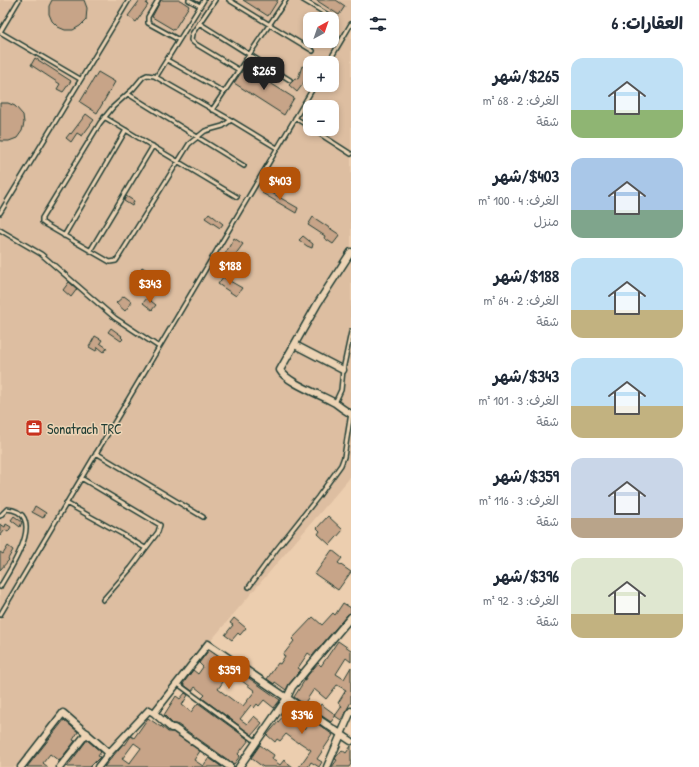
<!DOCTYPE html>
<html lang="ar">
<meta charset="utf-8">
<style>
body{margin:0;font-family:"Patrick Hand","Playpen Sans Arabic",sans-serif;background:#f6f6f7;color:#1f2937;direction:rtl;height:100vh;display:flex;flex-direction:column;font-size:15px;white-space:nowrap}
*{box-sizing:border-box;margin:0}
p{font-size:13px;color:#747a83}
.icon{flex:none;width:22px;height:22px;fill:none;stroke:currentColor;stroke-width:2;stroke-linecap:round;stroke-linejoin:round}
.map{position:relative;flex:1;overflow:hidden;direction:ltr}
.side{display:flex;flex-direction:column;background:#fff;width:348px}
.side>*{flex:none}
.needle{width:26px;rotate:40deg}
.controls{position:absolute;left:303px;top:12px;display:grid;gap:8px}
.controls a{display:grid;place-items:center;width:36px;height:36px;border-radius:8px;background:#fff;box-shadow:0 2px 6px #0003;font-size:20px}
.price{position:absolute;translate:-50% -34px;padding:0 9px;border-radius:8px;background:#b45309;color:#fff;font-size:13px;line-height:26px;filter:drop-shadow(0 1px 2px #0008)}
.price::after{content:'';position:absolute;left:50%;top:24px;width:12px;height:9px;margin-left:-6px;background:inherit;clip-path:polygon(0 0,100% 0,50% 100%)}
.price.current{background:#222;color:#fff}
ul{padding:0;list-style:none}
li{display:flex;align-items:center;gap:12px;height:100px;padding:0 16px}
li span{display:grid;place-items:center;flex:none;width:112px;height:80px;border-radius:12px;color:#555}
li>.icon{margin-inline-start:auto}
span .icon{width:48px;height:48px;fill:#fffc;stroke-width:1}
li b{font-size:17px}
h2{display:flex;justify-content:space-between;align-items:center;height:48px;padding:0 16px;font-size:17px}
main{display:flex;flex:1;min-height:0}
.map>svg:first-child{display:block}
.built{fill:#ddbea1;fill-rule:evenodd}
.building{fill:#c7a488;stroke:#1f3d34;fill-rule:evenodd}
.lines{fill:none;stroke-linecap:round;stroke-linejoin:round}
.service-casing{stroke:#1f3d34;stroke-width:6}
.minor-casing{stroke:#1f3d34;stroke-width:9}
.service{stroke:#edd4b5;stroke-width:3}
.minor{stroke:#edd4b5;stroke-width:6}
.labels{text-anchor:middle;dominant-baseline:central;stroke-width:3;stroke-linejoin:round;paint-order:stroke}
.poi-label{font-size:14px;fill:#1f3d34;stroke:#edd4b5;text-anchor:start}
</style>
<main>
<section class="side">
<h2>العقارات: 6<svg class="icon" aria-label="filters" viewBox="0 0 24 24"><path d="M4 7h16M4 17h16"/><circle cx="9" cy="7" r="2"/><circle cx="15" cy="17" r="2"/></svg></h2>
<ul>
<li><span style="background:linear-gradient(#bfe0f5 65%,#8fb573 0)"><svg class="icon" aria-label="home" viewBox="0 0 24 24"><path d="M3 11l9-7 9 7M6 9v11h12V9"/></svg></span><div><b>$265/شهر</b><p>الغرف: 2 · 68 m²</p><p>شقة</p></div></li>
<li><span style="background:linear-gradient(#a9c7e8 65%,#7fa58c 0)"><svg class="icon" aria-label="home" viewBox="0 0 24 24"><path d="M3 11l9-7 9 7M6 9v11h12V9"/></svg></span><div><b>$403/شهر</b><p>الغرف: 4 · 100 m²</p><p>منزل</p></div></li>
<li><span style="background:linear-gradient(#bfe0f5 65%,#c2b280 0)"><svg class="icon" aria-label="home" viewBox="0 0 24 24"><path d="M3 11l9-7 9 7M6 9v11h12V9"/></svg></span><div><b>$188/شهر</b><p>الغرف: 2 · 64 m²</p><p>شقة</p></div></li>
<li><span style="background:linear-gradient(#bfe0f5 60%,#c2b280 0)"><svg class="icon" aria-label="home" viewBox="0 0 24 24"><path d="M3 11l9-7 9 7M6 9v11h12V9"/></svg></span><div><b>$343/شهر</b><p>الغرف: 3 · 101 m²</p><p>شقة</p></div></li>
<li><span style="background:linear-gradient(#c9d6e8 75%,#b9a48a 0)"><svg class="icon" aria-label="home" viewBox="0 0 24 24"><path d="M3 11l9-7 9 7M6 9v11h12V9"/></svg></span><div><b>$359/شهر</b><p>الغرف: 3 · 116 m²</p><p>شقة</p></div></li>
<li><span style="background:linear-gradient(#dfe7d0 70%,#c2b280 0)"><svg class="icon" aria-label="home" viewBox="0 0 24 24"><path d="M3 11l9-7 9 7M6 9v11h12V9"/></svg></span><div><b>$396/شهر</b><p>الغرف: 3 · 92 m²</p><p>شقة</p></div></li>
</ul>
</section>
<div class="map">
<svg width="351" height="767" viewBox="0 0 351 767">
<rect width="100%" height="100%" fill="#ecceaf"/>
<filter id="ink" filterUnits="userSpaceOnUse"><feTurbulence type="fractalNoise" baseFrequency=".025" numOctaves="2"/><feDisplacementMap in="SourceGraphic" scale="8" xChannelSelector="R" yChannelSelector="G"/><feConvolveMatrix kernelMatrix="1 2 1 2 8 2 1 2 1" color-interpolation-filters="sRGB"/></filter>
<g filter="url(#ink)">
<path class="built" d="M0,0H351V475L348,480L208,644L154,713L149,710L113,748L88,732L63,711L20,767H0ZM310,19H332V41H310ZM310,63H332V85H310ZM310,107H332V129H310Z"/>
<path class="building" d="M52,0H84L87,8L86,20L80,26L73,30H65L58,27L52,21L49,14V6Z
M140,0H149L146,4L148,5L136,22L128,16Z
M161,0H180L189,6L174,30L152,17Z
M243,0H278L268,16Z
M316,0H336L345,6L339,15Z
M35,58L71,81L63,92L57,89L60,84L31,65Z
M302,66L310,70V75L307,73L303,84L297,92L289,85L295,78L298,79Z
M245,67L294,98L284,115L234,83Z
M98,72L115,82L97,113L80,102Z
M0,103H8L15,106L23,115L24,123L22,131L17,138L9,141H0Z
M86,114L94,120L82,136L77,133L71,142L66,138L70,133L71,134Z
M265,189L298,208L296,213L262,193Z
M126,196L134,201L132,206L124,201Z
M209,213L223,224L220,228L205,218Z
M313,217L340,235L333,244L324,238L325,236L308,225Z
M303,236L313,244L312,248L307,246L299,240Z
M234,238L243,244L230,262L226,270L221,267L227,258L224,256Z
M142,267L161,279L155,288L137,276Z
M223,277L242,288L236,296L218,284Z
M69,282L77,289L71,297L63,290Z
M124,296L132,302L125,311L116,303Z
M147,298L156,305L152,310L143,303Z
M111,328L122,336L121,337L123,339L121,341L108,332Z
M95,336L102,340L100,343L107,348L104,352L98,347L96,351L89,347Z
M35,506L46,513L43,518L32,512Z
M14,516L22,522L20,527L11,520Z
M328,516L343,530L330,545L318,534L320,531L317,528Z
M0,524L5,527L6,524L11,527L8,532L5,530L0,536Z
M8,546L13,550L8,559L9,560L0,570V552L3,554Z
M332,550L342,558L338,563L351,572L338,590L315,574Z
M343,603L351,608V613L348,614L312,656L308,653L298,668L301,670L289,684L286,690L275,682L274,684L267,679L278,663L280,664L285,656L283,655L294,641L292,639L313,617L322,625L333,613L335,615Z
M234,618L246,628L240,635L238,633L232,640L225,635L233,625L230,623Z
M338,641L351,650V662L346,658L336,674L344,679L351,667V702L341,720L335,716L342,706L338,703L346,690L337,685L326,699L314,689L304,704L294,697L308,675L318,663L321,666Z
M209,650L280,700L274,708L264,700L259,706L257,704L254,708L251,705L240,719L247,724L254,716L262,723L252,735L202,698L205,695L195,687L192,691L183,684L193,670L198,674L203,667L199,663ZM228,675L235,680L237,677L255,691L243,706L239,703L238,704L218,689Z
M185,693L188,695L182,705L191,712L198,703L249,740L238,754L240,756L234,764L177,724H173L164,715L176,696L180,699Z
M288,704L300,712L298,715L301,716L296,723L304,729L311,719L333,735L317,759L322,762L319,767L311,762L308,767H299L311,750L299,742L298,743L286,734L280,741L277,739L275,742L267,735L284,715L288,708L286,707Z
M321,704L336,715L331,722L316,712Z
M148,718L161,727V726L168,732H173L200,751L194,760L203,766L209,758L222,767H104L123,744L125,745L131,736L134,738ZM134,743L141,748L129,764L122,759Z
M64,720L78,732L73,740L75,741L59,761L50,754L43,763L48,767H27Z
M87,740L101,752L98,756L100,757L90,767H67Z
M260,745L274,755L272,759L280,765L284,760L293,767H263L251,758Z
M351,746V764L349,767H332L337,760L335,759L336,757L342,750L346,753Z"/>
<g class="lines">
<g class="service-casing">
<path id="service" d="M158,0L148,17V23L179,40
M189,0L200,6
M215,0L192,34L191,40L194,43L239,70
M229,0L313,51
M303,0L335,19
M199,23L290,80
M0,32L80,79
M0,32L19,0
M167,60L224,92
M328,63L351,24
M147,75L154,76L231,120L223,126L205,131L189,144L118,258L116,261L110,262L46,225L42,222V218L100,123L113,107L133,89L143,77Z
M156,77L204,0
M128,94L244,166
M212,110L286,0
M104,117L237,197
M295,118L310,127
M231,120L277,148
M312,129L351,154
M0,213L129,0
M0,230L41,254L115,318L159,347
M64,236L126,130
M90,251L153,146
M335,403L341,390L343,370L351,332
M96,453L203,517
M81,478L160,525L158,532L131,568L103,600
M66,503L122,534L145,548
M0,516L7,509C49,513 10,569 0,587
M249,587L276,550L318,497L341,465L344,457L351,413
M0,615L315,85
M178,684L257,742"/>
</g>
<g class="minor-casing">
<path id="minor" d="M295,345L343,370
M351,414C346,411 340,407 335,403C322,395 287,383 280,370L318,303L351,252
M154,713L171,728H174L230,767
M21,767L63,713L109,753
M60,767L87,733
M98,767L109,753L149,710L154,713L208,644L287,698L292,687L351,617
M239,767L287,698L351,741
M327,767L351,711"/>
</g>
<use href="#service" class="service"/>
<use href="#minor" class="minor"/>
</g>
</g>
<defs>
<g id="office-square" transform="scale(0.9)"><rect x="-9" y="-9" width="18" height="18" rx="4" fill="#c8321e" stroke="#edd4b5"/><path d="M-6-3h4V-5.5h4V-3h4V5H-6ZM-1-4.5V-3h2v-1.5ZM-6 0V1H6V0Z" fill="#fff"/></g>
</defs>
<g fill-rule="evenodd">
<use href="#office-square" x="34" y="428"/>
</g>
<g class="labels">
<g class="poi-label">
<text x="47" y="428">Sonatrach TRC</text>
</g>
</g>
</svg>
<div class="controls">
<a><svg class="needle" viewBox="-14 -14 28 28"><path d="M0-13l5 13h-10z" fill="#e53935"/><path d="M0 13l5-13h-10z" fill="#747a83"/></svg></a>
<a>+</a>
<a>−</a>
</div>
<b class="price current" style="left:264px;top:91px">$265</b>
<b class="price" style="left:280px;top:201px">$403</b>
<b class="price" style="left:230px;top:286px">$188</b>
<b class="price" style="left:150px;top:304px">$343</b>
<b class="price" style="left:229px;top:690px">$359</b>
<b class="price" style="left:302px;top:735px">$396</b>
</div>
</main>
